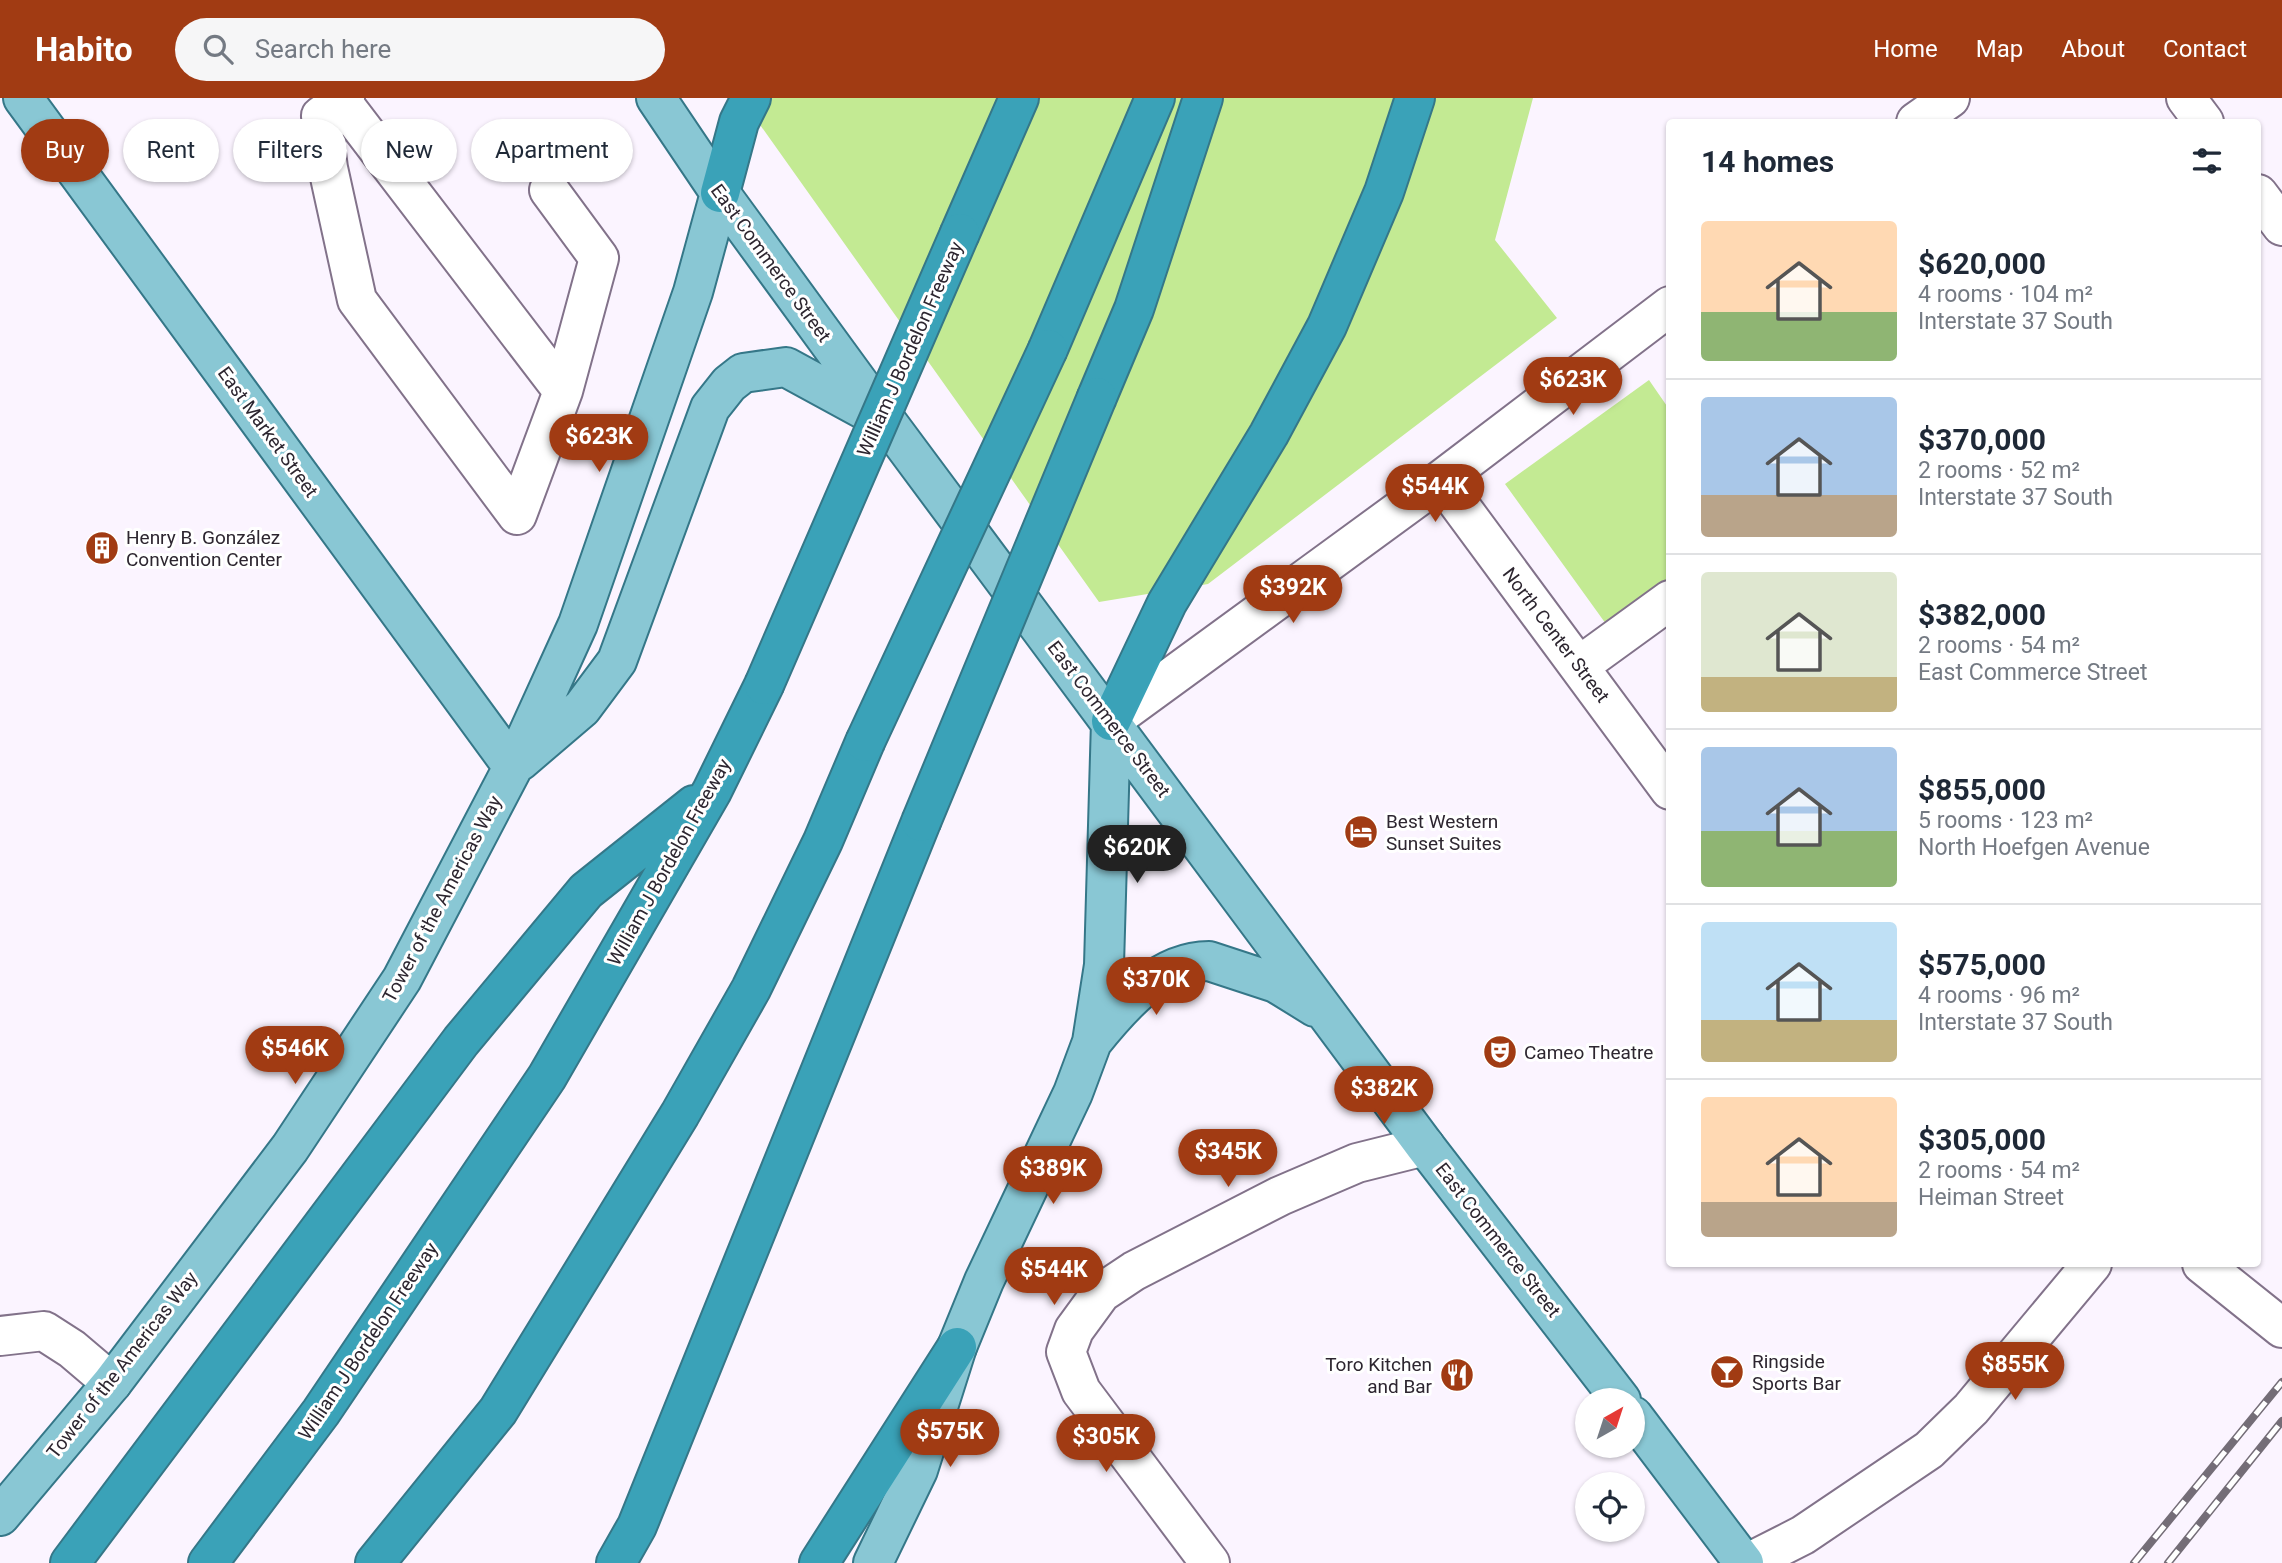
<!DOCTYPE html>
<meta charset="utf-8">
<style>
body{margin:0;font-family:Roboto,sans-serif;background:#f6f6f7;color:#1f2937;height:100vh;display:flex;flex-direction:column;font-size:26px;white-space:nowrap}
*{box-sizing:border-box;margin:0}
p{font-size:23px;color:#747a83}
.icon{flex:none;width:38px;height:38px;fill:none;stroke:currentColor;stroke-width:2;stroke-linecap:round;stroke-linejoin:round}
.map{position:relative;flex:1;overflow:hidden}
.drawer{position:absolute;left:1666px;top:21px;width:595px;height:1148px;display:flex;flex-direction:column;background:#fff;border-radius:7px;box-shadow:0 2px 5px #0004}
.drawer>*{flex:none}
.top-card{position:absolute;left:21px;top:21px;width:665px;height:63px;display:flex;gap:14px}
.needle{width:46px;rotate:39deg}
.buttons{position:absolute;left:1575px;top:1290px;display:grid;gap:14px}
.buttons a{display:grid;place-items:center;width:70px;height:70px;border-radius:50%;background:#fff;box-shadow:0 2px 5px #0004;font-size:35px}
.price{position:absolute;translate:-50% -60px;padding:0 16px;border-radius:24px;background:#a13b13;color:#fff;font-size:23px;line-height:46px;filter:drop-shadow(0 2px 4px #0008)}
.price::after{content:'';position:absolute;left:50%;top:42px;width:21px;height:16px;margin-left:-10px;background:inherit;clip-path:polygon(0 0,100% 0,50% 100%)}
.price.selected{background:#222;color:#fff}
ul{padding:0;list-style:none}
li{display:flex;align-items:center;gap:21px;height:175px;padding:0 35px}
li+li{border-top:2px solid #e0e1e3}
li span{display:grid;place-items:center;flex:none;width:196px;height:140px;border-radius:7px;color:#555}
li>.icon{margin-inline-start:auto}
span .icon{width:84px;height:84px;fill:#fffc;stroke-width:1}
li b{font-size:30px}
h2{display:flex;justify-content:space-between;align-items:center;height:84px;padding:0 35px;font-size:30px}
.tag{padding:0 24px;border-radius:32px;background:#fff;box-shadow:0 2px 5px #0004;font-size:24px;line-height:63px}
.tag.selected{background:#a13b13;color:#fff}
header{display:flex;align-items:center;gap:42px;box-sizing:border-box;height:98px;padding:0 35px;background:#a13b13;color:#fff}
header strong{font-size:33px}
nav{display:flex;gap:38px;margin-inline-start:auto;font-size:24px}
.search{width:490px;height:63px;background:#f6f6f7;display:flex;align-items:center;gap:18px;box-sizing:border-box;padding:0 24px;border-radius:38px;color:#747a83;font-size:26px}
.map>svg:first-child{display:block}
.green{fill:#c3ea93}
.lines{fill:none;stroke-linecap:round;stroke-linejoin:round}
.minor-casing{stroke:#82728a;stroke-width:42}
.major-casing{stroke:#357788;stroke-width:42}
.highway-casing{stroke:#357788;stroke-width:42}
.minor{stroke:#fff;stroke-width:38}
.major{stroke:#89c7d4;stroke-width:38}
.highway{stroke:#3aa2b8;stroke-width:38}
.rail-casing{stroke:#746d77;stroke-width:8}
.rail{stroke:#fff;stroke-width:5;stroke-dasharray:16;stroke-linecap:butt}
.highway-bridge-casing{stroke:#357788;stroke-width:42;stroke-linecap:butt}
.highway-bridge{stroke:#3aa2b8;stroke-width:38}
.labels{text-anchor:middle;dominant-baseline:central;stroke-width:6;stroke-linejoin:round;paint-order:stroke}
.street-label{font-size:19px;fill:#2d2630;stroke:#fff}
.poi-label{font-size:19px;fill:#2d2630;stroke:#fff;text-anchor:start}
</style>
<header>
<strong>Habito</strong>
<div class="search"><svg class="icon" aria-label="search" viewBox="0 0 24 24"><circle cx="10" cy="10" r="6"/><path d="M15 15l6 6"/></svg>Search here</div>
<nav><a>Home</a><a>Map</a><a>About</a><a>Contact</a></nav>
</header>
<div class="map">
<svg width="2282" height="1465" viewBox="0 0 2282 1465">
<rect width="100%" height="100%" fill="#fbf4ff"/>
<path class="green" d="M741,0H1533L1495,142L1557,220L1208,486L1099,504Z
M1649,282L1669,311V480L1606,526L1505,386Z"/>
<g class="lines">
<g class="minor-casing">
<path id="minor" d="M339,0L563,293
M345,0L321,18L328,70L357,202L517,417
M2186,0L2204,24
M1916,24L1950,0
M2258,96L2282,128
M1441,382L1670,692
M517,417L563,293L599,160L549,92
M1579,568L1670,502
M1111,623L1441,382L1670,208
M2202,1166L2282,1230
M0,1238L44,1233L72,1251L112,1285
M1210,1465L1081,1293L1066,1254L1074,1232L1101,1195L1134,1173L1280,1098L1357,1065L1425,1048
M1748,1465L1803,1437L1929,1352L1971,1311L2092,1166"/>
</g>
<g class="major-casing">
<path id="major" d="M23,0L513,669
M656,0L720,95L887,324L1425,1048L1621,1302
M520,663L582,610L617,563L710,310L729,286L743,275L786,269L876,318
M1092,944C1121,908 1159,863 1209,863L1276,885L1315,909
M1633,1318L1744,1465
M0,1418L112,1285L290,1050L402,881L513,669L578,526L693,194L720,95
M873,1465L918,1372L957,1249L984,1183L1073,995L1092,944L1104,867L1111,623"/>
</g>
<g class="highway-casing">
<path id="highway" d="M720,95L739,24L751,0
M960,135L1019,0
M1048,251L1155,0
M1097,299L1134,211L1203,0
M1111,623L1167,505L1269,336L1327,228L1384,94L1415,0
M70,1465L461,943L586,793L694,707
M208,1465L321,1314L547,979L712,693L764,587
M375,1465L498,1313L680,1016L751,891L823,743L865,644
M616,1465L637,1428L921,724
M819,1465L957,1249"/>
</g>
<use href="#minor" class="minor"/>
<use href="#major" class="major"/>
<use href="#highway" class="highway"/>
<g class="rail-casing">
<path id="rail" d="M2134,1465L2282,1284
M2168,1465L2282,1323"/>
</g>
<use href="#rail" class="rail"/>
<g class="highway-bridge-casing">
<path id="highway-bridge" d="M764,587L960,135
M865,644L1048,251
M921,724L1097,299"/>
</g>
<use href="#highway-bridge" class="highway-bridge"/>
</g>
<defs>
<g id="building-disc" transform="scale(1.75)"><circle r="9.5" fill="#a13b13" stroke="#fff"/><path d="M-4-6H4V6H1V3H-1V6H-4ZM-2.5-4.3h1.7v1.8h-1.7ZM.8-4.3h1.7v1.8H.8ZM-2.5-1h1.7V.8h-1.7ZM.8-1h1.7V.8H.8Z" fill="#fff"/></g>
<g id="hotel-disc" transform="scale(1.75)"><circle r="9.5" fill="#a13b13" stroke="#fff"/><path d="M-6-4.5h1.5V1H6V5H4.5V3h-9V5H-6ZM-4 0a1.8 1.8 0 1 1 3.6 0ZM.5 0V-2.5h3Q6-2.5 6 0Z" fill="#fff"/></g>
<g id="theatre-disc" transform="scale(1.75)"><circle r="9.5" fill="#a13b13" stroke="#fff"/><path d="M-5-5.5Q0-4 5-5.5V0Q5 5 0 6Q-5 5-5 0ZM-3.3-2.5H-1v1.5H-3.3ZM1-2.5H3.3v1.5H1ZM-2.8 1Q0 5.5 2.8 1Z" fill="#fff"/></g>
<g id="bar-disc" transform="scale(1.75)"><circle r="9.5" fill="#a13b13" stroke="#fff"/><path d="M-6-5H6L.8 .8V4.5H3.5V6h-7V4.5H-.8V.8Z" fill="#fff"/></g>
<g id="restaurant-disc" transform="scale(1.75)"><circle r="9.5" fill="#a13b13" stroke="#fff"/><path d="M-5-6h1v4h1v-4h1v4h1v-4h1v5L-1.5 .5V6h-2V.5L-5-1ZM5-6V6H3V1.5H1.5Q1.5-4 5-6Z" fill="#fff"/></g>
</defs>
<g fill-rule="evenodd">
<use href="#building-disc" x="102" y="450"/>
<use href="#hotel-disc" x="1361" y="734"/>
<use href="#theatre-disc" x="1500" y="954"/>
<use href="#bar-disc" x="1727" y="1274"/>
<use href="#restaurant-disc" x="1457" y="1277"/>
</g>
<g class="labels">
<g class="street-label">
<text transform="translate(771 165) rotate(54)">East Commerce Street</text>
<text transform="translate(910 251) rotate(-66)">William J Bordelon Freeway</text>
<text transform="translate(268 334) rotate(54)">East Market Street</text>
<text transform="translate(1556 537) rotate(53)">North Center Street</text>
<text transform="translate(1109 621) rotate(53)">East Commerce Street</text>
<text transform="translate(669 764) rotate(-61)">William J Bordelon Freeway</text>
<text transform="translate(442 801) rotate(-62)">Tower of the Americas Way</text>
<text transform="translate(1498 1142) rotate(52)">East Commerce Street</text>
<text transform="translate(368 1243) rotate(-56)">William J Bordelon Freeway</text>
<text transform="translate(122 1267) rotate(-52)">Tower of the Americas Way</text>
</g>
<g class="poi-label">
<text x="126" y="439">Henry B. González<tspan x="126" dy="22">Convention Center</tspan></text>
<text x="1386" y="723">Best Western<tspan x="1386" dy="22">Sunset Suites</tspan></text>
<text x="1524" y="954">Cameo Theatre</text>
<text x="1752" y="1263">Ringside<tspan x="1752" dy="22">Sports Bar</tspan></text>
<text x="1432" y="1266" text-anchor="end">Toro Kitchen<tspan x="1432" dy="22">and Bar</tspan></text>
</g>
</g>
</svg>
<div class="buttons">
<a><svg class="needle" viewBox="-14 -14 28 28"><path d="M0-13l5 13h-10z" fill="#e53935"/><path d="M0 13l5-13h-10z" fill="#747a83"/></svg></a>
<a><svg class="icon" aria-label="locate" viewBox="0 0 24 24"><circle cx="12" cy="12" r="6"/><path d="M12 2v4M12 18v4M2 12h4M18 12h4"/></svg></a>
</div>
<b class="price" style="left:1573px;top:319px">$623K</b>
<b class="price" style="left:599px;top:376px">$623K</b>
<b class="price" style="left:1435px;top:426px">$544K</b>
<b class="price" style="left:1293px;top:527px">$392K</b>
<b class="price selected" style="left:1137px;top:787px">$620K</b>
<b class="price" style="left:1156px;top:919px">$370K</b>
<b class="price" style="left:295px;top:988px">$546K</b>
<b class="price" style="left:1384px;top:1028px">$382K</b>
<b class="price" style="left:1228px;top:1091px">$345K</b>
<b class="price" style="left:1053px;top:1108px">$389K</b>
<b class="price" style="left:1054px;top:1209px">$544K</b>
<b class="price" style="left:2015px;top:1304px">$855K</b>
<b class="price" style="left:950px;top:1371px">$575K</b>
<b class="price" style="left:1106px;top:1376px">$305K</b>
<div class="top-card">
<a class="tag selected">Buy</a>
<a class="tag">Rent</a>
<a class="tag">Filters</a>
<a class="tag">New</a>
<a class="tag">Apartment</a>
</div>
<section class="drawer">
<h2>14 homes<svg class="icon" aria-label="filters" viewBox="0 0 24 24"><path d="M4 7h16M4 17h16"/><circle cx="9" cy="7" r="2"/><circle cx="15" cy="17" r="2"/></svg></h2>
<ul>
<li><span style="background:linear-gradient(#ffd9b3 65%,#8fb573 0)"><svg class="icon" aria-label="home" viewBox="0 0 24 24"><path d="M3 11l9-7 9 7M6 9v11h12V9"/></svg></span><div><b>$620,000</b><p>4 rooms · 104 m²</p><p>Interstate 37 South</p></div></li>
<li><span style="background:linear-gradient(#a9c7e8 70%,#b9a48a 0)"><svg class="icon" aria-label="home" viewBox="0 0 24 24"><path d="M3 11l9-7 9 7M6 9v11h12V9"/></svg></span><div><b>$370,000</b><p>2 rooms · 52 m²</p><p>Interstate 37 South</p></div></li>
<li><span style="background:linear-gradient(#dfe7d0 75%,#c2b280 0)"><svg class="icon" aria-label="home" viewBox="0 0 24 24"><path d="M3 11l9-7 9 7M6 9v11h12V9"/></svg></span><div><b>$382,000</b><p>2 rooms · 54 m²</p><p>East Commerce Street</p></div></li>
<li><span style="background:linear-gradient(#a9c7e8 60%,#8fb573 0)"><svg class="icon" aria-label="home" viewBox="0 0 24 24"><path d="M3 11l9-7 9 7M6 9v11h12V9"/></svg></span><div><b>$855,000</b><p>5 rooms · 123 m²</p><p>North Hoefgen Avenue</p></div></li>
<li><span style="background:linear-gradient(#bfe0f5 70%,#c2b280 0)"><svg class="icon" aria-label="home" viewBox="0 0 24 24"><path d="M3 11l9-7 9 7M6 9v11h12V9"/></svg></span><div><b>$575,000</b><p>4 rooms · 96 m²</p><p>Interstate 37 South</p></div></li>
<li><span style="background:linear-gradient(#ffd9b3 75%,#b9a48a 0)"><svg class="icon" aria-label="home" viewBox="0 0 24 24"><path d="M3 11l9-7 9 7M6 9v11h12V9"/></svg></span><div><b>$305,000</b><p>2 rooms · 54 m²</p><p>Heiman Street</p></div></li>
</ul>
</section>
</div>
